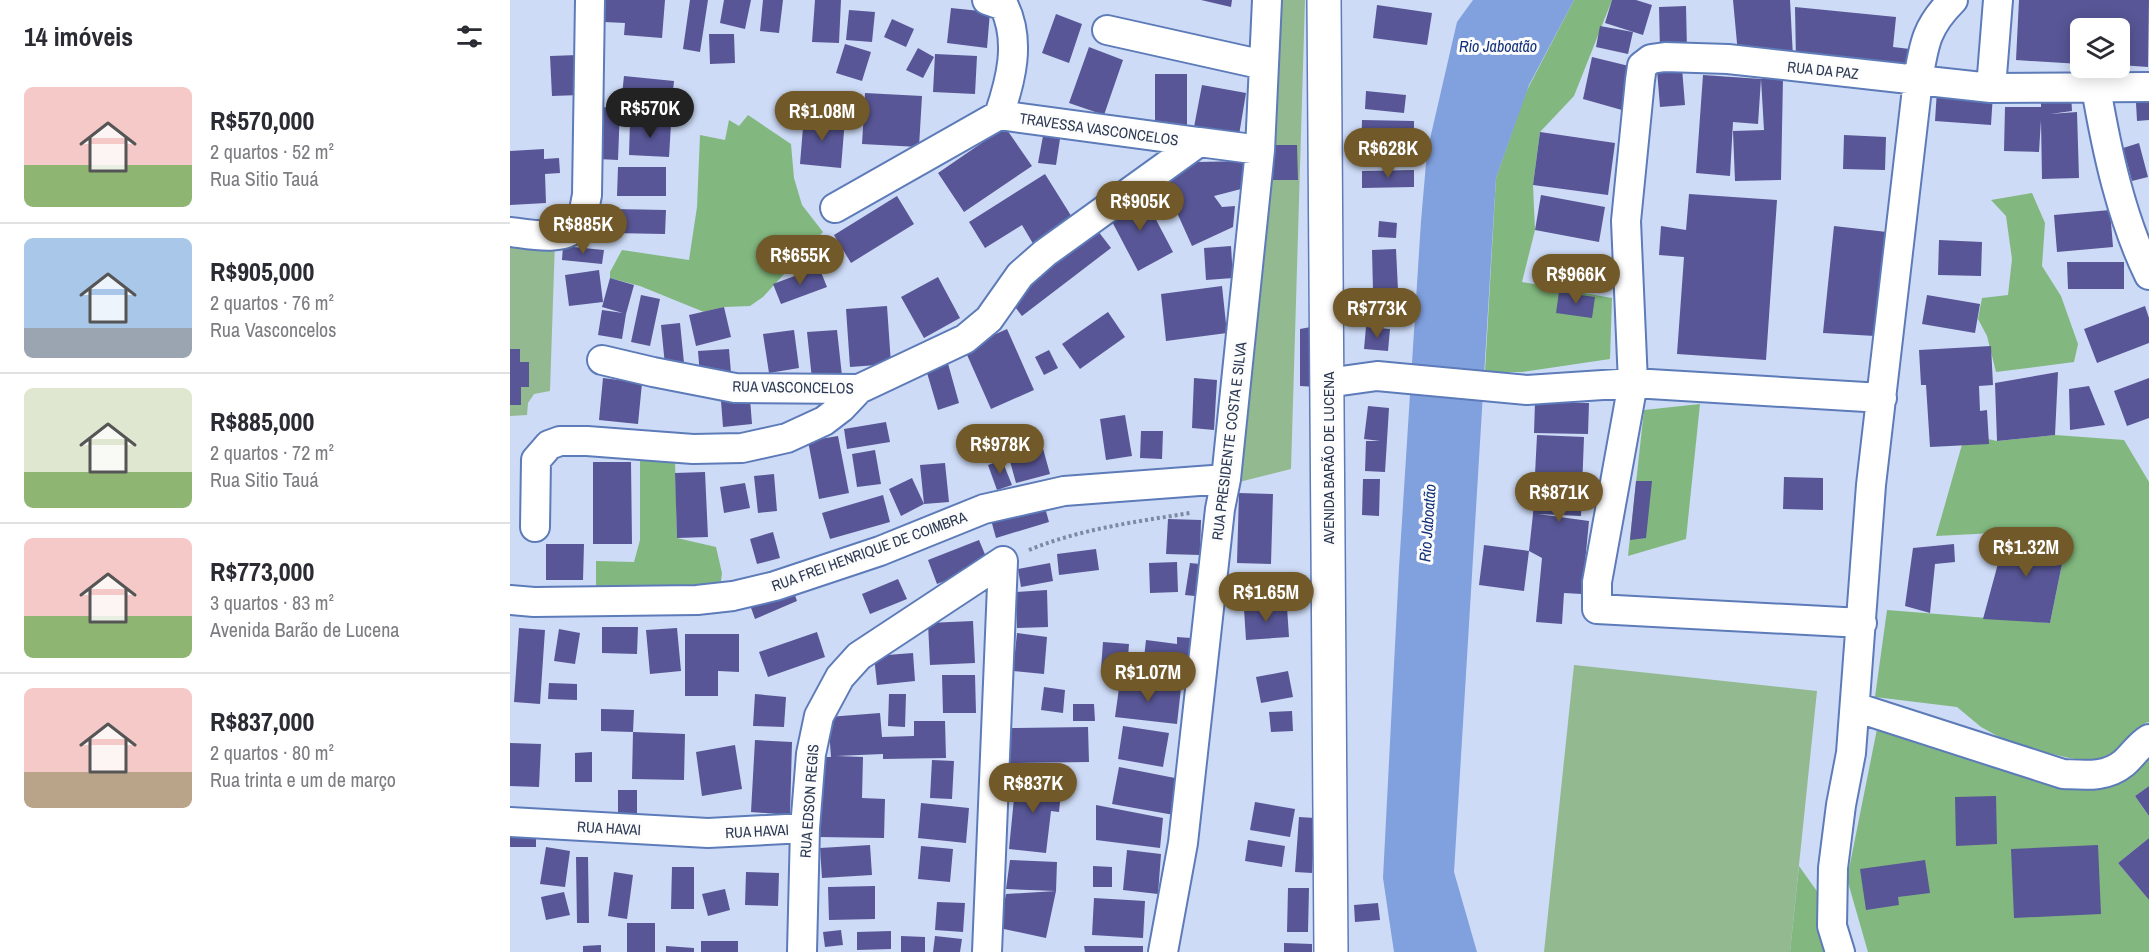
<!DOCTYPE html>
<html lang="pt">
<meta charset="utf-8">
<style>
body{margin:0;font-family:"Archivo Narrow",sans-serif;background:#f7f7f7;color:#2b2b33;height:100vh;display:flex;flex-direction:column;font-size:22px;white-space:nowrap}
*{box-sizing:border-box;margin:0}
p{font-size:20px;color:#7c7c81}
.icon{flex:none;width:33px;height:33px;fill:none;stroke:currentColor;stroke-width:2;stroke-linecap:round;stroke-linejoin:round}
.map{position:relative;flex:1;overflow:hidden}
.side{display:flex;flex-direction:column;background:#fff;width:510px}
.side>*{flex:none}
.fabs{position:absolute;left:1560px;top:18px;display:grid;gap:12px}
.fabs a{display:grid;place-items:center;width:60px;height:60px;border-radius:9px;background:#fff;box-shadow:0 3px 15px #0003;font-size:30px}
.price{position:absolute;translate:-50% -51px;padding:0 14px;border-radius:21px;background:#715929;color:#fff;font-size:20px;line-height:39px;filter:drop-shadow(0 2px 3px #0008)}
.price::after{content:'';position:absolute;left:50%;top:36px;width:18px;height:14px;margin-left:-9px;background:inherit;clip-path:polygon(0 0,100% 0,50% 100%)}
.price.on{background:#222;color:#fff}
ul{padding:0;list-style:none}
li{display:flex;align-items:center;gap:18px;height:150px;padding:0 24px}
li+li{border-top:2px solid #e1e1e2}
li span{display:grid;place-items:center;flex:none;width:168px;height:120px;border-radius:9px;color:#555}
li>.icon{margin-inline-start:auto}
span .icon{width:72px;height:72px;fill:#fffc;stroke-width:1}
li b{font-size:26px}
h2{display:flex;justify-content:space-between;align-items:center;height:72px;padding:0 24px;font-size:26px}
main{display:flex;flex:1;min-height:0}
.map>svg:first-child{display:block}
.green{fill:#92b98f}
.forest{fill:#82b87f}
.water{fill:#80a0de}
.building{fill:#585696}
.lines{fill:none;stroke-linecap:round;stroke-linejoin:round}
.street-casing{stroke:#5d7bb8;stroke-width:32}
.primary-casing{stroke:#5d7bb8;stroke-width:36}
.path{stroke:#7d8aa5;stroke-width:4;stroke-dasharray:3 3;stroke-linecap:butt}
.street{stroke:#fff;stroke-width:28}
.primary{stroke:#fff;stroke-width:33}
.labels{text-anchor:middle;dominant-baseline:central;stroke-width:6;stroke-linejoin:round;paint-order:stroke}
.street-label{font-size:15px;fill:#2d3a55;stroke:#fcfcfc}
.water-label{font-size:16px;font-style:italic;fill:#13327a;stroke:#fcfcfc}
</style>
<main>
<section class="side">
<h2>14 imóveis<svg class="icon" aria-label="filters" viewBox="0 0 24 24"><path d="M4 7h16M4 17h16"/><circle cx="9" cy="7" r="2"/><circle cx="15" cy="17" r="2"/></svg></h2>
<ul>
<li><span style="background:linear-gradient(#f6c9c9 65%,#8fb573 0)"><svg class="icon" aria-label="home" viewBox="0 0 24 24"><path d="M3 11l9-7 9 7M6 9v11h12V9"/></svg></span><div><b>R$570,000</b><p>2 quartos · 52 m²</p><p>Rua Sitio Tauá</p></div></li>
<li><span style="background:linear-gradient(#a9c7e8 75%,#9aa5b1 0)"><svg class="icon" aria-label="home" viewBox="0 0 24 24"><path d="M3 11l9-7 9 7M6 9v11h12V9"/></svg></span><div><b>R$905,000</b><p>2 quartos · 76 m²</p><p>Rua Vasconcelos</p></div></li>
<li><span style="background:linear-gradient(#dfe7d0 70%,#8fb573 0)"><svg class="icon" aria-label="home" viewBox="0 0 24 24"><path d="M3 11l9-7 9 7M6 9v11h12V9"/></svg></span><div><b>R$885,000</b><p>2 quartos · 72 m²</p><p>Rua Sitio Tauá</p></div></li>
<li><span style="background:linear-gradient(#f6c9c9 65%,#8fb573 0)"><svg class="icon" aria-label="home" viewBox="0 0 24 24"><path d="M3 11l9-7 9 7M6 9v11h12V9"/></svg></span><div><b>R$773,000</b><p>3 quartos · 83 m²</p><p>Avenida Barão de Lucena</p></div></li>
<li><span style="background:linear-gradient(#f6c9c9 70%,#b9a48a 0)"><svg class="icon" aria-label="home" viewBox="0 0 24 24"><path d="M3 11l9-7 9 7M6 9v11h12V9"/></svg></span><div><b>R$837,000</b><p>2 quartos · 80 m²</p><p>Rua trinta e um de março</p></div></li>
</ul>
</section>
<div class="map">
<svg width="1639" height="952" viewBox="0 0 1639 952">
<rect width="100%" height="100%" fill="#cddbf6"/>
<path class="green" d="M762,0H795L781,469L729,482Z
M0,237L45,240L40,391L24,394L18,403L17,415L0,416Z
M1064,665L1307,691L1280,952H1034Z"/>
<path class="forest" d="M1064,0H1102L1064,96L1030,132L1023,185L1025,230L1012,282L1102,298L1100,359L1012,372H975L986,178L1016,92Z
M238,115L281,144L284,178L292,205L313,232L253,297L240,306L214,307L194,312L130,286L100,278V272L112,250L179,260L187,207L190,135L215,140L219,120L229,126Z
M1522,193L1535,223L1532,266L1551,296L1568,344L1564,362L1486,372L1477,336L1468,319L1472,298L1498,295L1502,259L1496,216L1481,200Z
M1190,404L1176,539L1118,556L1134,410Z
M1455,434L1487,441L1545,435L1614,440L1639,482V722L1635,723L1599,764L1559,758L1502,744L1471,727L1447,707L1365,697L1377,610L1540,623L1555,549L1542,530L1426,536Z
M130,458L165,460L167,538L206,547L212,573L210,589L140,593L86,587V561L124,562L130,540Z
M1367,729L1580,786L1639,755V786L1625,796L1639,816V838L1608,863L1639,900V952H1358L1337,879Z
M1289,866L1311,897L1317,952H1280Z"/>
<path class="water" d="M963,0H1064L1019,85L986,178L944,872L967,952H884L873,878L889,568L911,221L917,152L947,22Z"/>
<path class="building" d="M96,0H155L152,38L114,35L115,23L94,22Z
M180,0H198L190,52L173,49Z
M214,0H241L235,29L210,23Z
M253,0H273L269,33L250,31Z
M305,0H331L329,43L302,42Z
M691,0H722L721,7Z
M1102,0H1126L1142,5L1133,35L1095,23Z
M1223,0H1280L1283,57L1228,54Z
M1509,0H1639L1638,67L1610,65V28H1570V64L1506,60Z
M867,5L922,13L917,45L863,38Z
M1176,6L1177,50L1150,51L1149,7Z
M1285,7L1386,17L1383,47L1400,49L1398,73L1286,61Z
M441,8L480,12L477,48L437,43Z
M339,10L365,12L362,42L336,40Z
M546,14L572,24L559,63L532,53Z
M382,19L404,29L396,47L374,37Z
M1090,26L1123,32L1118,54L1086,47Z
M199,34H224L225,63L200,64Z
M335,44L361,52L352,81L326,73Z
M579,47L613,60L594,115L559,103Z
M408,48L424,57L413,78L396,70Z
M425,54L467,56L465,94L423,92Z
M68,55L70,95L42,96L40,56Z
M1082,57L1123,67L1119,112L1073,99Z
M1172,68L1175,105L1150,107L1147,70Z
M645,74H677V127H645Z
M1193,75L1251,79L1248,124L1223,122L1220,176L1186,173Z
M114,76L164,81L161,111L111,104Z
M1273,78L1271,180L1225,181L1223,131L1254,130L1251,79Z
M692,85L736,93L729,135L684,127Z
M1427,90L1483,94L1481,125L1425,121Z
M856,91L896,95L894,113L855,109Z
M355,93L412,96L409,147L352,144Z
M1561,93L1562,111L1540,114L1567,112L1569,178L1532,179L1531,120L1529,152L1494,151L1495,107H1531V96Z
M1626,103H1639V120L1627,121Z
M91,107L110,108L108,160L88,159Z
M294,115L335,119L331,168L290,164Z
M852,120L904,121V158L851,157Z
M120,122L161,124L159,157L119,155Z
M495,127L522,166L454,212L428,173Z
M1030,132L1105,143L1098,195L1023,185Z
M1334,135L1376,137L1375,170L1333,169Z
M533,136L550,139L546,165L528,163Z
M1629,143L1638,177L1622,181L1613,148Z
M762,145H787L788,180H762Z
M34,149V159L49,158L50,173L35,174L36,203L0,205V151Z
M737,161L735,188L704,196L712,207L725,206L723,227L682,246L650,175L687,162Z
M108,167H156V196H107Z
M904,170V187L852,188V171Z
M535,174L565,222L525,247L512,225L475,248L459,222Z
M632,193L663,252L628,271L597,212Z
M1179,194L1267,200L1256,360L1167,354L1174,257L1149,255L1151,226L1176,230Z
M1031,195L1095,207L1089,242L1025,230Z
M387,196L404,224L341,263L324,235Z
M102,209L156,210L155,234L101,233Z
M1600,210L1603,247L1547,252L1544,215Z
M869,221L887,223L886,238L868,237Z
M1324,226L1377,232L1365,336L1313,333Z
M588,231L601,248L512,316L499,299Z
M1429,240L1472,242L1471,276L1428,275Z
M53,246L94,250L92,264L52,260Z
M721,246L723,278L696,280L694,248Z
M886,249L888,290L863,291L862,250Z
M1557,262H1614V289H1558Z
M309,267L317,287L271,304L263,284Z
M89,270L93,302L59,306L55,275Z
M428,277L450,318L414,338L391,297Z
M100,278L124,285L116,314L112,339L88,335L92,310L113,313L92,307Z
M712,286L717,333L656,341L651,294Z
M1049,292L1085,297L1082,318L1046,313Z
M131,295L150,299L140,346L121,342Z
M1417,295L1470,304L1465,333L1412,324Z
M856,302L881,305L879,321L854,318Z
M377,306L381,364L340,367L336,309Z
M1635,306L1639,318V343L1587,363L1574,329Z
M214,307L221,337L186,346L179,315Z
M598,312L615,337L570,369L552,344Z
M170,323L174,363L155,365L151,325Z
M806,326L807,387L790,386V329Z
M856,327L880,329L878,351L854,349Z
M497,329L524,390L481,409L454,348Z
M284,330L289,368L259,373L253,334Z
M327,330L332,376L302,379L297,332Z
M1481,346L1483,385L1469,386L1470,411L1477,410L1479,444L1420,447L1416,385H1411L1409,350Z
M0,349H10V362H19V387H11V405H0Z
M219,349L221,373L190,376L188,351Z
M539,350L548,368L534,375L525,357Z
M437,360L449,403L428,410L415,366Z
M1548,372L1545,435L1487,441L1485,383Z
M93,378L132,383L128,424L89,420Z
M684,378L707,380L704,430L682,428Z
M1639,378V418L1617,426L1604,391Z
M1579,386L1595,425L1560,430L1559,389Z
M240,399L242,424L213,427L211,401Z
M1025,402L1079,403L1078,434L1024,433Z
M858,406L879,408L875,472L855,471L856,441H870L854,439Z
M615,415L622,456L596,460L590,419Z
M376,422L380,442L337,449L334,429Z
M631,431H653L652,459L630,458Z
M529,434L540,474L506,483L495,443Z
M1027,435L1074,437L1071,516L1028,514L1079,521L1072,594L1054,593L1052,624L1026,622L1032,558L1019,551L1023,514Z
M328,436L339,493L309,499L298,441Z
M365,450L371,484L347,487L342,454Z
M492,460L502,485L487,490L478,465Z
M83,462H121L122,544H83Z
M435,463L439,502L414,504L410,465Z
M195,472L198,537L167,538L165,473Z
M264,474L267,511L248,513L244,476Z
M1274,477L1313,478V510L1273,509Z
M402,478L414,504L391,516L379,489Z
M853,479H870L869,516L852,515Z
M1126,481H1142L1136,538L1120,540Z
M235,483L240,508L214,513L210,487Z
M729,493L763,494L761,564L727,563Z
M373,495L380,522L320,539L312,513Z
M534,504L539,522L486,538L481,520Z
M658,519L691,520L690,555L656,554Z
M1542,530L1555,549L1540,623L1473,619L1496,534Z
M263,532L270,558L247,564L240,539Z
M469,540L479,564L427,584L418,560Z
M36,544H74L73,580H36Z
M1444,544L1445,562L1425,564L1420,613L1395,606L1403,548Z
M974,545L1019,551L1014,591L969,585Z
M586,549L589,570L549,575L547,554Z
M667,562L668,592L640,593L639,563Z
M540,563L543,581L511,587L508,569Z
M680,563L690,564L685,596L675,595Z
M388,579L397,599L360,614L352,594Z
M282,587L287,601L245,619L240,605Z
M537,590L538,627L507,628L506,592Z
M777,607L779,637L736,640L734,609Z
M463,621L465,663L420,665L418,623Z
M92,627H128L127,654L92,653Z
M9,628L35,630L30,704L4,702Z
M167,628L171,671L140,674L136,630Z
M49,629L70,633L65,664L44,661Z
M307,632L315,657L258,677L249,652Z
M507,633L537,637L534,674L503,671Z
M175,634H229V672L208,671V696H175Z
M667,637L681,638L675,681L632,676L636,640L667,644Z
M593,642L619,644L617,671L591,669Z
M403,653L405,681L367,685L364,656Z
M778,671L783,697L751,703L746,677Z
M432,675H465L466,713H433Z
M610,681L671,688L667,724L605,717Z
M39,683L67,684V700L38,699Z
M534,687L555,690L553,713L531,710Z
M245,694L276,697L274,727L243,726Z
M379,694H396L395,727L378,726Z
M563,704H584L585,721H563Z
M91,709L124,710L123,732L91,731Z
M782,711L783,731L761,732L759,712Z
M370,713L372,737L404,736V721H435L436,758L373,759V754L326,756L353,757L352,798L375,799L374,838L309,837L310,757H321L318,717Z
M613,726L659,733L653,767L608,759Z
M578,727L579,762L500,763V728Z
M123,732L175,734L174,780L122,779Z
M245,740L282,742L280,815L241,812Z
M0,743L31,744L29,787L0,786Z
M225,745L232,789L192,796L186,752Z
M82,752V782H65V753Z
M422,760L444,761L442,799L420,798Z
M609,767L670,779L664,815L602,804Z
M506,778L552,783L549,812L541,811L536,853L499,849Z
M1639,786V816L1625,796Z
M108,790H127V815H108Z
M1486,796L1487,844L1446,846L1445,797Z
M745,802L785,809L780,837L740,830Z
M411,803L459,808L456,843L408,838Z
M586,805L653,818L650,848L586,840Z
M789,817L805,818L802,873L785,872Z
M0,829H26V847H0Z
M1639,838V900L1608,863Z
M738,840L775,846L772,867L735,861Z
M360,845L362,875L312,878L310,848Z
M1588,845L1591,914L1504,918L1501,849Z
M411,846L443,849L440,882L408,879Z
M36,847L60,851L55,887L30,884Z
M617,850L651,854L648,894L613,890Z
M66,857H78L79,923H67Z
M500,860L547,862L546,891L496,889Z
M1415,860L1420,893L1388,897L1389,905L1356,910L1350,869Z
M583,866L602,867V887H583Z
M162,867H184V909H161Z
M104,872L123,875L117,919L98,916Z
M236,872L269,873L268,906L235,905Z
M365,886V919L319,920L318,887Z
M778,888H799L798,932H777Z
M215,889L220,910L198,916L192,894Z
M546,891L536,938L489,928L496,894Z
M54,892L60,915L36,920L31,897Z
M584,898L635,901L633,938L582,935Z
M427,902L455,903L453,932L425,930Z
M868,903L870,920L845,922L844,905Z
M117,923H145V952H117Z
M331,930L333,945L315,947L313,932Z
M381,931V949L347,950V932Z
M391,936L415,937V952H391Z
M425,936L452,939L450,952H423Z
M191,941H228V952H191Z
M774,943L802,944V952H774Z
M91,945V952H73V946Z
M156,946L184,948V952H156Z
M574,946H633V952H575Z"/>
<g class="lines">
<g class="street-casing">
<path id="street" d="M477,0L494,6C511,41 501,80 489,115
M1443,0C1416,27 1414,44 1408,80L1481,88L1639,87
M597,30L754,65
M1481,88L1488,0
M1586,88C1597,152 1611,217 1639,275
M325,208L489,115L689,142
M0,232C19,234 57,243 69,223C74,216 75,204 77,195L80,0
M92,360L143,372L225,388L349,389L455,339L479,319L510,275L535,253L689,142L750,150
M817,383L867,376L1017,390L1123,383L1372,398
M25,527L26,460L39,445L50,441H77L183,449L232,448L277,438L314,421L331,408L349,389
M0,600L24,602L187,600L223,596L265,586L370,551L474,509L554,491L716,479
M1345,707L1553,774C1575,775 1596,778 1614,763C1623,755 1629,745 1639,739
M0,822L198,833L295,828
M292,952L295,828L301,754L309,716L330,677L349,656L493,561
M477,952L493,561
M653,952L673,843L710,509L716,479L750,150L757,0
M1330,952L1322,926L1323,868L1331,805L1341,753L1361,485L1408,80L1218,59L1155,57L1141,59L1132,66L1130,80L1116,221L1123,383L1087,582V609L1352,623"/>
</g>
<g class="primary-casing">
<path id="primary" d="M814,0L821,952"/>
</g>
<path class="path" d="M519,550C570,529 625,522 680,513"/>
<use href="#street" class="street"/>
<use href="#primary" class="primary"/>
</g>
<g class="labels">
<g class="street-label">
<text transform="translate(1313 70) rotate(6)">RUA DA PAZ</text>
<text transform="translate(589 129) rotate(8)">TRAVESSA VASCONCELOS</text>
<text transform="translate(283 387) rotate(1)">RUA VASCONCELOS</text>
<text transform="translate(719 441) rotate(-83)">RUA PRESIDENTE COSTA E SILVA</text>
<text transform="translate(818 458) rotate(-90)">AVENIDA BARÃO DE LUCENA</text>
<text transform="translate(359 551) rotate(-20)">RUA FREI HENRIQUE DE COIMBRA</text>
<text transform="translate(299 801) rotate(-86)">RUA EDSON REGIS</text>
<text transform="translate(99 828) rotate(3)">RUA HAVAI</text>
<text transform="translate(247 831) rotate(-3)">RUA HAVAI</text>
</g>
<g class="water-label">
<text x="988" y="46">Rio Jaboatão</text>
<text transform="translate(917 523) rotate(-86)">Rio Jaboatão</text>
</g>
</g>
</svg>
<div class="fabs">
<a><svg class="icon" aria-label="layers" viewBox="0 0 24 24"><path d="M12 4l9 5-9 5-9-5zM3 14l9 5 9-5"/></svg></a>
</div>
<b class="price on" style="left:140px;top:139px">R$570K</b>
<b class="price" style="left:312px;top:142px">R$1.08M</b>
<b class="price" style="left:878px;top:179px">R$628K</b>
<b class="price" style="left:630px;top:232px">R$905K</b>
<b class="price" style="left:73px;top:255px">R$885K</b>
<b class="price" style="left:290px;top:286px">R$655K</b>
<b class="price" style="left:1066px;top:305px">R$966K</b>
<b class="price" style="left:867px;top:339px">R$773K</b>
<b class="price" style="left:490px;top:475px">R$978K</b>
<b class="price" style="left:1049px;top:523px">R$871K</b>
<b class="price" style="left:1516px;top:578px">R$1.32M</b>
<b class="price" style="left:756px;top:623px">R$1.65M</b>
<b class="price" style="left:638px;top:703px">R$1.07M</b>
<b class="price" style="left:523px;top:814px">R$837K</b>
</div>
</main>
